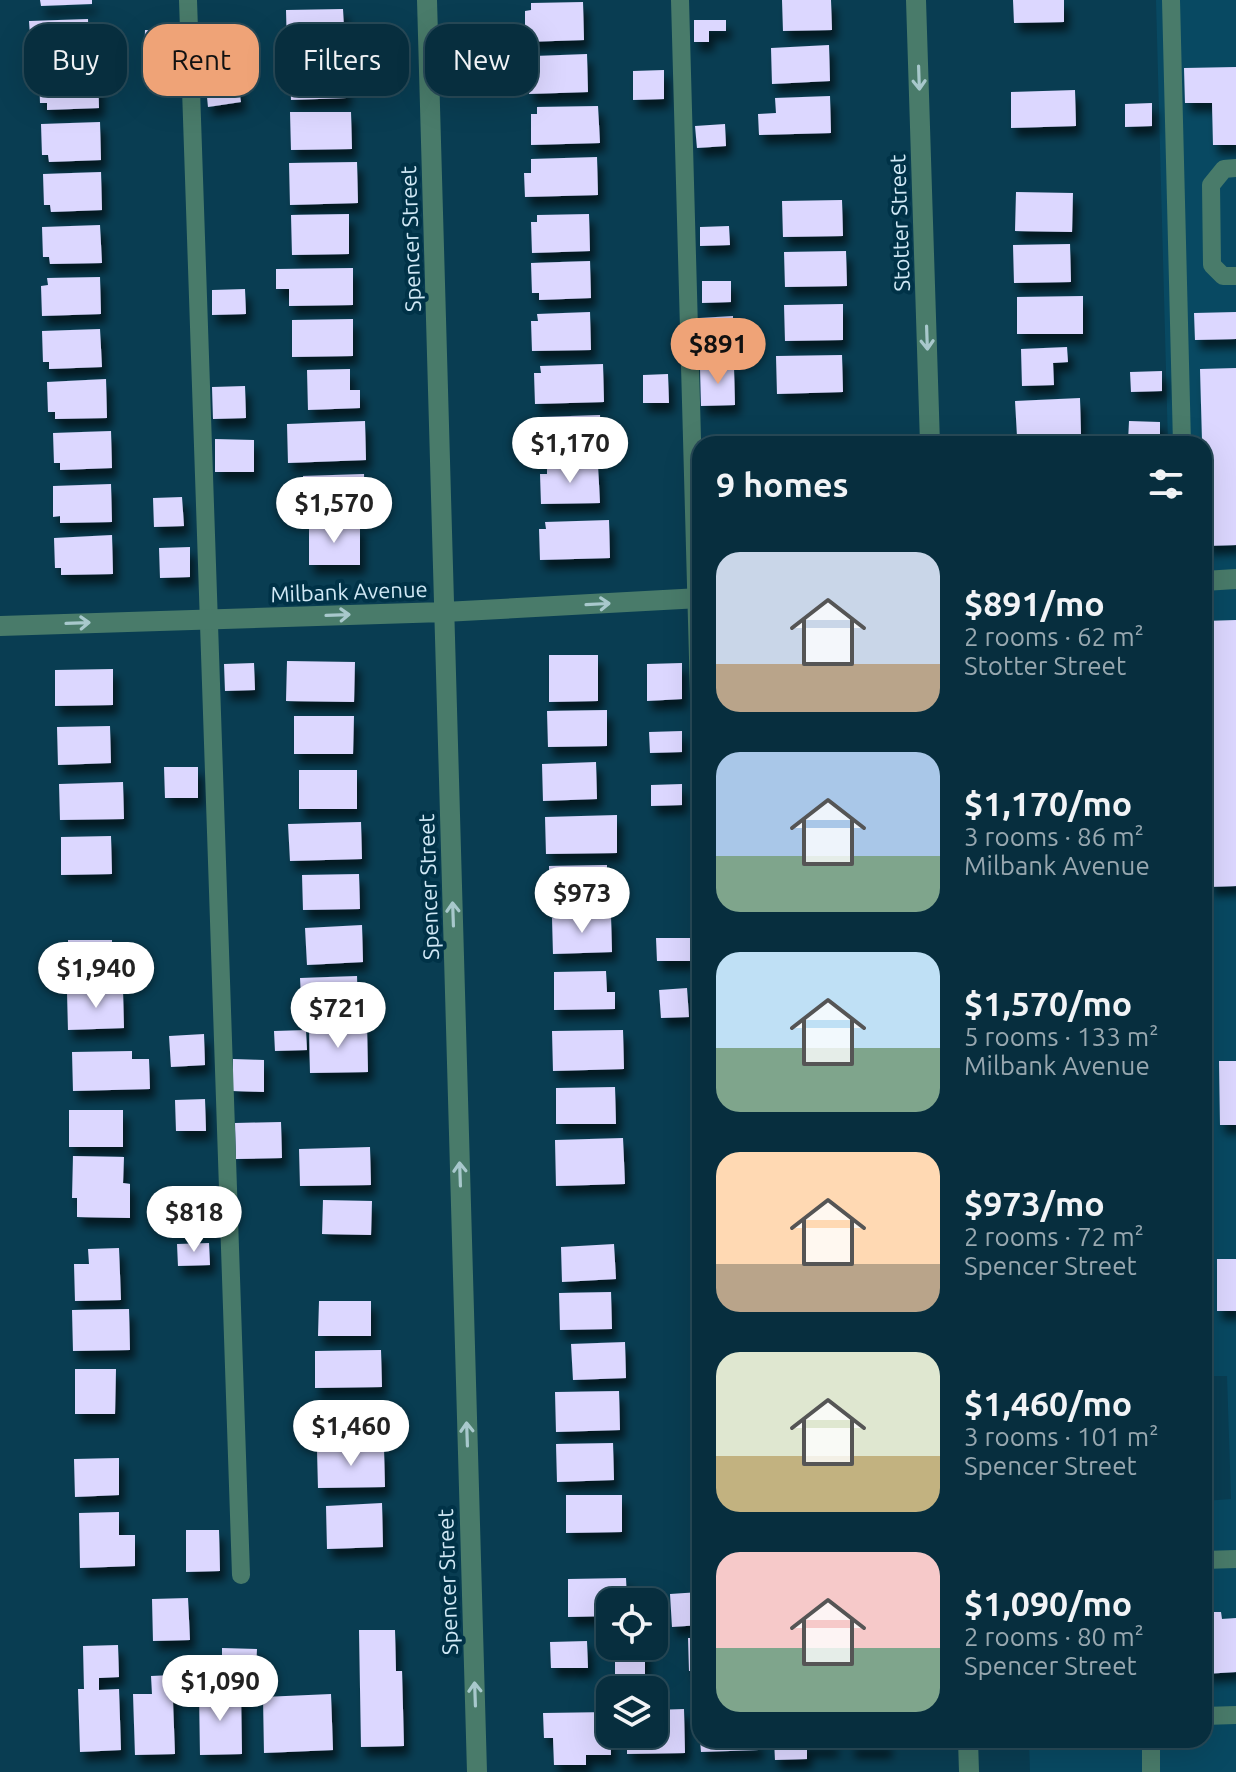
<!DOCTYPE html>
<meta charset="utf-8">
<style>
body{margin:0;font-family:Ubuntu,sans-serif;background:#103645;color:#f1f3f6;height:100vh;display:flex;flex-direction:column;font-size:30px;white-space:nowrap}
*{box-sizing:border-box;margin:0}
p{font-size:26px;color:#98a8b0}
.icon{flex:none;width:44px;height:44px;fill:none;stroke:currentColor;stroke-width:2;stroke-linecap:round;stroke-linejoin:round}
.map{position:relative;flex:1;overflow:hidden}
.drawer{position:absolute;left:692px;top:436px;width:520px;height:1312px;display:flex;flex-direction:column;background:#072e3e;border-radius:24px;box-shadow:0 8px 32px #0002,0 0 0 2px #284a58}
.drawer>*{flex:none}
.top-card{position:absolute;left:24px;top:24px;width:548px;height:72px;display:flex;gap:16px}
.tools{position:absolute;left:596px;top:1588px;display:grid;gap:16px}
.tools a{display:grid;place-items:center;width:72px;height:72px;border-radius:16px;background:#072e3e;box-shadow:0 8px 32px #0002,0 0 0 2px #284a58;font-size:40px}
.price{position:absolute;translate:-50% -68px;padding:0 18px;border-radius:28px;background:#fff;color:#222;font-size:26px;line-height:52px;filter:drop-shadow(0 2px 4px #0008)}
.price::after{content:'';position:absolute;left:50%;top:48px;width:24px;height:18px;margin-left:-12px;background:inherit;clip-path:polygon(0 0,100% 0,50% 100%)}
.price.selected{background:#efa377;color:#111}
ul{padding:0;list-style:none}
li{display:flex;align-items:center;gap:24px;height:200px;padding:0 24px}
li span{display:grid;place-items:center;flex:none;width:224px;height:160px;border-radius:24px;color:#555}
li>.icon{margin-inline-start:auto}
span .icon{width:96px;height:96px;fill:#fffc;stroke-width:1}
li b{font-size:34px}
h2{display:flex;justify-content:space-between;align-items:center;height:96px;padding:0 24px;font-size:34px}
.chip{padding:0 28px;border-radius:24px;background:#072e3e;box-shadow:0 8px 32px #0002,0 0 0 2px #284a58;font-size:28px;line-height:72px}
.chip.selected{background:#efa377;color:#111}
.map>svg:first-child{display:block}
.built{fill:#084962}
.building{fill:#dcd7ff;filter:url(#shadow)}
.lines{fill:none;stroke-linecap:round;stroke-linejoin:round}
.service{stroke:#497b6a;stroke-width:18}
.minor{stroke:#497b6a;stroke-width:20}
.oneway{stroke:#a8c8cc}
.labels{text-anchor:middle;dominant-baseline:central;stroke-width:8;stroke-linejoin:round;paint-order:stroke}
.street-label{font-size:22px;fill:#d1e9f6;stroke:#003247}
</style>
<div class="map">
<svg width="1236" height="1772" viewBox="0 0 1236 1772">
<defs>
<filter id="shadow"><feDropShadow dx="5" dy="9" stdDeviation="4" flood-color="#0009"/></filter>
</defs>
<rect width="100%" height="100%" fill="#093d52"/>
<path class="built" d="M1156,0H1236V1772H1030L1029,1740H1204V1501L1231,1499L1227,1376H1204V444H1168Z"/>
<path class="building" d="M40,0H92V4L41,6Z
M782,0H831L832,30L783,31Z
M1013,0H1064V22L1014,23Z
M583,2L584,40L525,42V11L531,10V3Z
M343,9L345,46L287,48L286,10Z
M88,19L89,56L37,58V51H31L29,21Z
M694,20H726V31H709V42H694Z
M145,30L176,31L175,62H144Z
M235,30L236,53L218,55L217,31Z
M829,45L830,81L772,84L771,48Z
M587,54L588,92L529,94V63H535V56Z
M345,61L346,98L291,100L290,63Z
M1236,67V145H1213L1212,103H1185L1184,68Z
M664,70V99L633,100V71Z
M98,71L99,108L47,110V103H40L39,72Z
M238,83L241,102L208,107L206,87Z
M1075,90L1076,126L1011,128V92Z
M830,96L831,133L759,135L758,114L776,113L775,98Z
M1152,103V126L1125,127V104Z
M598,106L600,143L531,145V114H537V107Z
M290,112H351L352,149L291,150Z
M100,122L101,160L49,162L48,155H42L41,124Z
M725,124L726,146L697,148L695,126Z
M597,157L598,195L525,197L524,173H531V159Z
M357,162L358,203L290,205L289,163Z
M101,172L102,210L51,212L50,205H44L43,174Z
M1016,192L1073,193L1072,232L1015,231Z
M842,200L843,236L783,237L782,201Z
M349,214V254L292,255L291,215Z
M589,214L590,251L532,253L531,222H537V215Z
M100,225L102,263L50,264L49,257H43L42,227Z
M729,226L730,245L700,246V227Z
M1070,244L1071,282L1014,283L1013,245Z
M846,251L847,286L785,287L784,252Z
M590,261L591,298L539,300V293H532L531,263Z
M353,268V305L289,306V289H276V269Z
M100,277L101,314L42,316L41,286L48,285L47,278Z
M702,281H731V302L702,303Z
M245,289L246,314L212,315V290Z
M1083,296V334H1017V297Z
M843,304V340L785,341L784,305Z
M590,312L591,350L532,351L531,321H538L537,314Z
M1236,312V339L1195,340L1194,313Z
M733,316V354L700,355L699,318Z
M353,319V356L292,357V320Z
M100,329L102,367L49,369V362H43L42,331Z
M1067,347L1068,362L1053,363L1054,385L1022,386L1021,349Z
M842,355L843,392L777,394L776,356Z
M603,364L604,402L535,404L534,373H541L540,366Z
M734,367L735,405L701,406L700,368Z
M1236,368V545L1205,546L1200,369Z
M350,369V390H360V408L308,410L307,370Z
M1162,371V391L1131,392L1130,372Z
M668,374L669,403H643V375Z
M106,379L107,418L55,419V412H48L47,382Z
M245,386L246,418L213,419L212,387Z
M1080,398L1081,434L1017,436L1015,401Z
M600,415L602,453L537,455L536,425L542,424V417Z
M365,421L366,460L288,463L287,424Z
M1129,421L1160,422V443L1128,442Z
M111,431L112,468L60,470V463H54L53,433Z
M215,439L254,440V472H215Z
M598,465L600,503L541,504L540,474H547V467Z
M364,474L365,511L304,512L303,476Z
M111,484L112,522L60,523V516L53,517V486Z
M182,497L184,526L154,527L153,498Z
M609,520L610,558L540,560L539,529H546L545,522Z
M309,525H360V565H309Z
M112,535L113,574L61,575V568H55L54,538Z
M190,547V577L160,578L159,548Z
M1236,620V886L1209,887L1204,740V621Z
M549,655H598V701L549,702Z
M287,661L355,662L354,702L286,701Z
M254,663L255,690L225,691L224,664Z
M682,663V699L647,701V664Z
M113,669V705L55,706V670Z
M607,710V746L548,747L547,711Z
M294,716H354L353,754H294Z
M110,726L111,763L58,765L57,727Z
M682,731V752L650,753L649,732Z
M596,762L597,799L543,801L542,764Z
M164,767H198V798H165Z
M299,770H357V809H299Z
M123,782L124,819L60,820L59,784Z
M682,784V805L651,806V785Z
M617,815V853L546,854L545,817Z
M361,822L362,859L290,861L288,824Z
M111,836L112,874L61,875V837Z
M607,865V903H549V866Z
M359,874L360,909L303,910L302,875Z
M611,916L612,952L553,954L552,918Z
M362,925L363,962L307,965L305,928Z
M656,938H690V961H657Z
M68,940H112V976L68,977Z
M606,971L607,992H615V1009L554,1010V972Z
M357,976L358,1013L302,1015L300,978Z
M687,988L689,1017L661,1018L659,990Z
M123,990L124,1028L68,1030L67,992Z
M367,1026L368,1072L310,1073L309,1027Z
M306,1030L307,1050L275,1051L274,1031Z
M623,1030L624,1069L553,1071L552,1031Z
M204,1034L205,1065L171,1067L169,1036Z
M132,1051V1059H149L150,1089L73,1091L72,1052Z
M233,1059L264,1060V1092L233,1091Z
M1219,1061H1236V1125H1220Z
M615,1087L616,1124H556V1088Z
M205,1099L206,1131H176L175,1100Z
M69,1110H123V1147H69Z
M281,1122L282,1158L236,1159L235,1123Z
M623,1138L625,1184L556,1186L555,1140Z
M370,1147L371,1185L300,1186L299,1149Z
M73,1156L124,1157L123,1183L130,1184V1218L77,1217V1198H72Z
M212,1194V1228H177L176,1195Z
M323,1200L372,1201L371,1235L322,1234Z
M209,1243L210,1265L178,1266L177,1244Z
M614,1244L616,1279L562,1282L561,1247Z
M119,1248L121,1300L75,1301L74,1264H89L88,1249Z
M1217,1259H1236V1311H1217Z
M611,1292L612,1329L560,1330L559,1293Z
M319,1301H371V1336H318Z
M129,1309L130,1350L73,1351L72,1310Z
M625,1342L626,1378L573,1380L571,1344Z
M381,1350L382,1387L315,1388V1351Z
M75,1369H116L115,1414H75Z
M619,1391L620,1430L556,1432L555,1392Z
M380,1400V1437L320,1438L319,1402Z
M613,1443L614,1480L557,1482L556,1444Z
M384,1449L385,1487L318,1488L317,1450Z
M119,1458V1495L75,1497L74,1459Z
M566,1495H622V1532L566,1533Z
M382,1503L383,1547L327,1549L326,1506Z
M119,1512V1535H135V1566L80,1568L79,1513Z
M186,1530H219L220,1571L186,1572Z
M626,1578L627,1602H610V1616L568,1617V1579Z
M700,1592V1625L672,1627L670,1594Z
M188,1598L190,1640L153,1641L152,1599Z
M1204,1612H1221L1222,1619L1236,1618V1672L1204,1674Z
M359,1630H395L396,1671H402L404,1746L361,1747Z
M688,1638H700V1671H689Z
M587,1641L588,1668H551L550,1642Z
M118,1645L119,1677L99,1678V1690L119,1689L121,1750L80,1752L78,1689H84L83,1646Z
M615,1646H645V1674H615Z
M222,1648L257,1649L256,1669L222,1668Z
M172,1675L175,1754L135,1755L133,1694H152L151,1676Z
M241,1691L242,1754L200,1755L199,1692Z
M331,1694L333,1750L264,1753L263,1697Z
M684,1709L685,1753L627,1754V1734H654V1710Z
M610,1712L611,1755H586V1765H554L553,1738H544L543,1713Z
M700,1740H758V1750L701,1752Z
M774,1740H833V1748H807V1759L775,1760Z
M850,1740H887V1749H850Z"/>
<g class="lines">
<path class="service" d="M188,0L241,1575
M680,0L700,731
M1171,0L1182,444
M1236,168L1224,169L1211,185L1212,265L1223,276H1236
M1204,1413V1479
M1204,1560L1236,1559
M1204,1716L1236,1715
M1151,1740V1772"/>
<path class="minor" d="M427,0L477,1772
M916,0L930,444
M1204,581L1236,579
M0,626L444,612L700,598
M968,1740L969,1772"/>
</g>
<defs><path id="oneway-shaft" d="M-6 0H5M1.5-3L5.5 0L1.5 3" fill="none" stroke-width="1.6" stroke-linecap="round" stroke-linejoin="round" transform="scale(2)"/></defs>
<g class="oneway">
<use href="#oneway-shaft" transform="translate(919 78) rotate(88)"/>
<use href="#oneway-shaft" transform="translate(927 338) rotate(88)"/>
<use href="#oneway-shaft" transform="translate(598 604) rotate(-3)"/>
<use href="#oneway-shaft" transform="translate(338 615) rotate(-2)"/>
<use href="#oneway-shaft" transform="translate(78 623) rotate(-2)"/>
<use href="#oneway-shaft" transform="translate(453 914) rotate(-92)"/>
<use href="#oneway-shaft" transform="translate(460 1174) rotate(-92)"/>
<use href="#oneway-shaft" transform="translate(467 1434) rotate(-92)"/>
<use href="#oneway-shaft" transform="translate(475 1694) rotate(-92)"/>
</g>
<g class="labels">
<g class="street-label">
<text transform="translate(899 223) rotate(-92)">Stotter Street</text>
<text transform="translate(410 239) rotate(-92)">Spencer Street</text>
<text transform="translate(349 591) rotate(-2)">Milbank Avenue</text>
<text transform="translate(428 887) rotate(-92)">Spencer Street</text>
<text transform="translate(447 1582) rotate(-92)">Spencer Street</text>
</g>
</g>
</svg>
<div class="tools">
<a><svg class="icon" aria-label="locate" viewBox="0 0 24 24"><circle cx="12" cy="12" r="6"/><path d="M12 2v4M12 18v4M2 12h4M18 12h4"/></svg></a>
<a><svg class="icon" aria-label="layers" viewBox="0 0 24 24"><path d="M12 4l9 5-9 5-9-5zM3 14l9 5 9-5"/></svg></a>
</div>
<b class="price selected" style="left:718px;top:386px">$891</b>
<b class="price" style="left:570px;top:485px">$1,170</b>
<b class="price" style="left:334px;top:545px">$1,570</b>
<b class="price" style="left:582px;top:935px">$973</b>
<b class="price" style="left:96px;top:1010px">$1,940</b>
<b class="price" style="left:338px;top:1050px">$721</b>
<b class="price" style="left:194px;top:1254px">$818</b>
<b class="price" style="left:351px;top:1468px">$1,460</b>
<b class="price" style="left:220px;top:1723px">$1,090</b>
<div class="top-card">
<a class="chip">Buy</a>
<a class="chip selected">Rent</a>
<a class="chip">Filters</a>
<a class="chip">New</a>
</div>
<section class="drawer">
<h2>9 homes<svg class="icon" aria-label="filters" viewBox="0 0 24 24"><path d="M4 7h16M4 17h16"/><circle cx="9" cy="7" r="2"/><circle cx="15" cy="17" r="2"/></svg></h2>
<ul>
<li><span style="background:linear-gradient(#c9d6e8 70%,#b9a48a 0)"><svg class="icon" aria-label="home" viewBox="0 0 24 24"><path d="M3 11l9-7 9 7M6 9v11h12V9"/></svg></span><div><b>$891/mo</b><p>2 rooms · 62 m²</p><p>Stotter Street</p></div></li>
<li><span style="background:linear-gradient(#a9c7e8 65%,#7fa58c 0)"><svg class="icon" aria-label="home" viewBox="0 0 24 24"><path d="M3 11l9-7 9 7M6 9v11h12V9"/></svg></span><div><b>$1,170/mo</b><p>3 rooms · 86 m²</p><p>Milbank Avenue</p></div></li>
<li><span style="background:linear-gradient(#bfe0f5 60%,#7fa58c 0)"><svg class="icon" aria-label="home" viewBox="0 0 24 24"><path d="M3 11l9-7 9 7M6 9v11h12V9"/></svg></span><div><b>$1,570/mo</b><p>5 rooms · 133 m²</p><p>Milbank Avenue</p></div></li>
<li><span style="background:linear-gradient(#ffd9b3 70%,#b9a48a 0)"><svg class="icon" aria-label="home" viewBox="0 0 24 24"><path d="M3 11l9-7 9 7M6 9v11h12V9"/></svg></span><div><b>$973/mo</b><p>2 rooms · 72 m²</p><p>Spencer Street</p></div></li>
<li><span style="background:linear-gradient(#dfe7d0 65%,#c2b280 0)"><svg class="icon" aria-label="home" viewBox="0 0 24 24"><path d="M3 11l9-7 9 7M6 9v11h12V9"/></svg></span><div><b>$1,460/mo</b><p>3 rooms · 101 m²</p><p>Spencer Street</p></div></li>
<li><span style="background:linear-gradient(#f6c9c9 60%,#7fa58c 0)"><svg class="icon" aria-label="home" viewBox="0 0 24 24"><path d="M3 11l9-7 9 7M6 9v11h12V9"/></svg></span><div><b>$1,090/mo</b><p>2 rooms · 80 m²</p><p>Spencer Street</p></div></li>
</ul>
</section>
</div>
